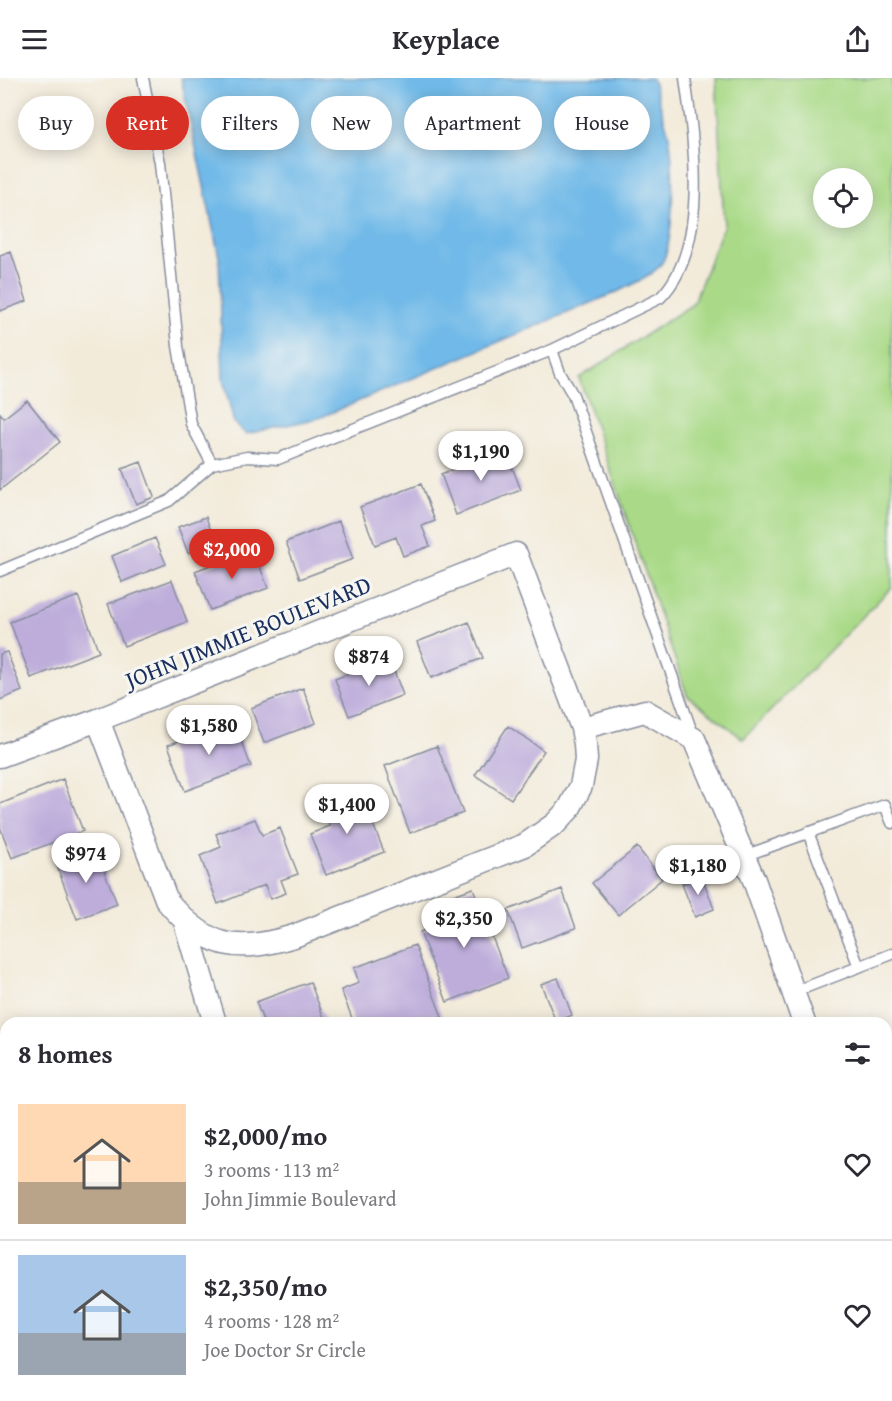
<!DOCTYPE html>
<meta charset="utf-8">
<style>
body{margin:0;font-family:"Gentium Book Plus",serif;background:#f2f2f3;color:#2b2b33;height:100vh;display:flex;flex-direction:column;font-size:22px;white-space:nowrap}
*{box-sizing:border-box;margin:0}
p{font-size:20px;color:#7c7c81}
.icon{flex:none;width:33px;height:33px;fill:none;stroke:currentColor;stroke-width:2;stroke-linecap:round;stroke-linejoin:round}
.map{position:relative;flex:1;overflow:hidden}
.details{position:absolute;left:0px;top:939px;width:892px;height:384px;display:flex;flex-direction:column;background:#fff;border-radius:18px 18px 0 0;box-shadow:0 3px 15px #0003}
.details>*{flex:none}
.top-card{position:absolute;left:18px;top:18px;width:856px;height:54px;display:flex;gap:12px}
.controls{position:absolute;left:813px;top:90px;display:grid;gap:12px}
.controls a{display:grid;place-items:center;width:60px;height:60px;border-radius:50%;background:#fff;box-shadow:0 3px 15px #0003;font-size:30px}
.price{position:absolute;translate:-50% -51px;padding:0 14px;border-radius:21px;background:#fff;color:#222;font-size:20px;line-height:39px;filter:drop-shadow(0 2px 3px #0008)}
.price::after{content:'';position:absolute;left:50%;top:36px;width:18px;height:14px;margin-left:-9px;background:inherit;clip-path:polygon(0 0,100% 0,50% 100%)}
.price.selected{background:#d93025;color:#fff}
ul{padding:0;list-style:none}
li{display:flex;align-items:center;gap:18px;height:150px;padding:0 18px}
li+li{border-top:2px solid #e1e1e2}
li span{display:grid;place-items:center;flex:none;width:168px;height:120px;border-radius:0px;color:#555}
li>.icon{margin-inline-start:auto}
span .icon{width:72px;height:72px;fill:#fffc;stroke-width:1}
li b{font-size:26px}
h2{display:flex;justify-content:space-between;align-items:center;height:72px;padding:0 18px;font-size:26px}
.chip{padding:0 21px;border-radius:27px;background:#fff;box-shadow:0 3px 15px #0003;font-size:21px;line-height:54px}
.chip.selected{background:#d93025;color:#fff}
header{display:flex;justify-content:space-between;align-items:center;height:78px;padding:0 18px;background:#fff;font-size:27px;font-weight:700}
.map>svg:first-child{display:block}
.green{fill:#aada88;stroke:#628473;stroke-width:1.5;fill-rule:evenodd}
.water{fill:#70b9e8;stroke:#4674a3;stroke-width:1.5}
.building{fill:#beaddb}
.lines{fill:none;stroke-linecap:round;stroke-linejoin:round}
.service-casing{stroke:#878d9c;stroke-width:13}
.minor-casing{stroke:#878d9c;stroke-width:25}
.service{stroke:#fff;stroke-width:10}
.minor{stroke:#fff;stroke-width:22}
.labels{text-anchor:middle;dominant-baseline:central;stroke-width:6;stroke-linejoin:round;paint-order:stroke}
.street-label{font-size:24px;fill:#1b2f5e;stroke:#f6f6f2}
</style>
<header><svg class="icon" aria-label="menu" viewBox="0 0 24 24"><path d="M4 6h16M4 12h16M4 18h16"/></svg>Keyplace<svg class="icon" aria-label="share" viewBox="0 0 24 24"><path d="M12 15V3M7 8l5-5 5 5M5 13v7h14v-7"/></svg></header>
<div class="map">
<svg width="892" height="1323" viewBox="0 0 892 1323">
<rect width="100%" height="100%" fill="#f6f6f2"/>
<filter id="ink" filterUnits="userSpaceOnUse"><feTurbulence type="fractalNoise" baseFrequency=".0167" numOctaves="2"/><feDisplacementMap in="SourceGraphic" scale="12" xChannelSelector="R" yChannelSelector="G"/><feConvolveMatrix kernelMatrix="1 2 1 2 8 2 1 2 1" color-interpolation-filters="sRGB"/></filter>
<filter id="wash" filterUnits="userSpaceOnUse"><feTurbulence type="fractalNoise" baseFrequency=".008" numOctaves="4" result="noise"/><feDisplacementMap in="SourceGraphic" scale="24" xChannelSelector="R" yChannelSelector="G"/><feGaussianBlur stdDeviation="1.35" result="paint"/><feColorMatrix in="noise" values="0 0 0 0 0 0 0 0 0 0 0 0 0 0 0 0 0 1.4 0 .05"/><feComposite in="paint" operator="in"/></filter>
<g filter="url(#wash)">
<rect width="100%" height="100%" fill="#f3ebda"/>
<path class="green" d="M716,0H892V509L743,661L687,617L579,300L693,226L724,147ZM824,100H862V140H824Z"/>
<path class="water" d="M181,0H652C658,19 664,39 669,58C674,84 675,159 663,183C655,198 631,206 617,214L319,340L246,356L234,345L223,301L219,179Z
M0,964L6,966V1317H280V1323H0Z"/>
<g id="blocks">
<path class="building" d="M11,174L27,223L0,233V178Z
M27,322L60,364L0,412V335L4,340Z
M505,371L521,412L456,437L441,396Z
M141,384L154,419L136,426L122,391Z
M421,406L435,443L422,448L430,468L403,478L396,459L375,467L360,429Z
M206,439L215,464L188,475L178,449Z
M339,443L353,481L300,501L286,464Z
M155,460L166,486L122,504L112,478Z
M253,471L268,510L210,532L195,493Z
M172,502L187,544L124,568L108,526Z
M78,518L99,574L31,600L10,544Z
M469,544L483,580L431,600L417,564Z
M7,574L22,613L0,622V576Z
M389,580L403,617L349,638L335,601Z
M303,610L316,645L264,665L251,630Z
M233,642L251,688L185,713L168,667Z
M508,648L544,673L511,721L475,697Z
M437,668L463,735L410,755L385,688Z
M63,701L83,753L12,780L0,749V726Z
M361,715L384,774L326,797L310,756L330,748L322,730Z
M255,741L262,757L280,750L298,796L281,802L286,815L270,821L265,807L218,826L200,778L221,769L216,756Z
M637,769L662,801L618,837L592,805Z
M96,771L117,826L77,841L56,786Z
M702,798L714,831L695,839L682,806Z
M473,810L508,900L447,924L420,854L453,841L445,820Z
M562,811L576,850L522,870L508,832Z
M415,867L442,939L427,945H354L341,912L359,905L354,890Z
M558,900L572,937L556,944L541,906Z
M310,904L326,945H264L256,924Z
M368,1317H403L405,1323H371Z
M581,1317H665L672,1323H576Z"/>
</g>
</g>
<g filter="url(#ink)">
<use href="#blocks" fill-opacity="0" stroke="#878d9c" stroke-width="1.5"/>
<g class="lines">
<g class="service-casing">
<path id="service" d="M143,0L160,85L178,268L191,346L212,386L247,379L278,381L552,272L660,220C710,170 694,64 685,0
M552,272L560,295L573,317L693,657
M0,493L169,423L212,386
M808,754L859,889
M744,778L885,727L892,745
M794,914L892,876
M500,1317L502,1323
M753,1317L761,1323"/>
</g>
<g class="minor-casing">
<path id="minor" d="M582,650L645,633L694,661L754,802L804,945
M0,678L98,642L516,476L582,650L585,666L586,682L581,708L569,731L555,746L525,767L294,858C235,876 207,870 167,823L98,642
M185,844L215,945
M886,1027H892"/>
</g>
<use href="#service" class="service"/>
<use href="#minor" class="minor"/>
</g>
</g>
<g class="labels">
<g class="street-label">
<text transform="translate(248 554) rotate(-22)">JOHN JIMMIE BOULEVARD</text>
</g>
</g>
</svg>
<div class="controls">
<a><svg class="icon" aria-label="locate" viewBox="0 0 24 24"><circle cx="12" cy="12" r="6"/><path d="M12 2v4M12 18v4M2 12h4M18 12h4"/></svg></a>
</div>
<b class="price" style="left:481px;top:404px">$1,190</b>
<b class="price selected" style="left:232px;top:502px">$2,000</b>
<b class="price" style="left:369px;top:609px">$874</b>
<b class="price" style="left:209px;top:678px">$1,580</b>
<b class="price" style="left:347px;top:757px">$1,400</b>
<b class="price" style="left:86px;top:806px">$974</b>
<b class="price" style="left:698px;top:818px">$1,180</b>
<b class="price" style="left:464px;top:871px">$2,350</b>
<div class="top-card">
<a class="chip">Buy</a>
<a class="chip selected">Rent</a>
<a class="chip">Filters</a>
<a class="chip">New</a>
<a class="chip">Apartment</a>
<a class="chip">House</a>
</div>
<section class="details">
<h2>8 homes<svg class="icon" aria-label="filters" viewBox="0 0 24 24"><path d="M4 7h16M4 17h16"/><circle cx="9" cy="7" r="2"/><circle cx="15" cy="17" r="2"/></svg></h2>
<ul>
<li><span style="background:linear-gradient(#ffd9b3 65%,#b9a48a 0)"><svg class="icon" aria-label="home" viewBox="0 0 24 24"><path d="M3 11l9-7 9 7M6 9v11h12V9"/></svg></span><div><b>$2,000/mo</b><p>3 rooms · 113 m²</p><p>John Jimmie Boulevard</p></div><svg class="icon" aria-label="heart" viewBox="0 0 24 24"><path d="M12 20l-8-8c-3-5 5-10 8-4 3-6 11-1 8 4z"/></svg></li>
<li><span style="background:linear-gradient(#a9c7e8 65%,#9aa5b1 0)"><svg class="icon" aria-label="home" viewBox="0 0 24 24"><path d="M3 11l9-7 9 7M6 9v11h12V9"/></svg></span><div><b>$2,350/mo</b><p>4 rooms · 128 m²</p><p>Joe Doctor Sr Circle</p></div><svg class="icon" aria-label="heart" viewBox="0 0 24 24"><path d="M12 20l-8-8c-3-5 5-10 8-4 3-6 11-1 8 4z"/></svg></li>
</ul>
</section>
</div>
